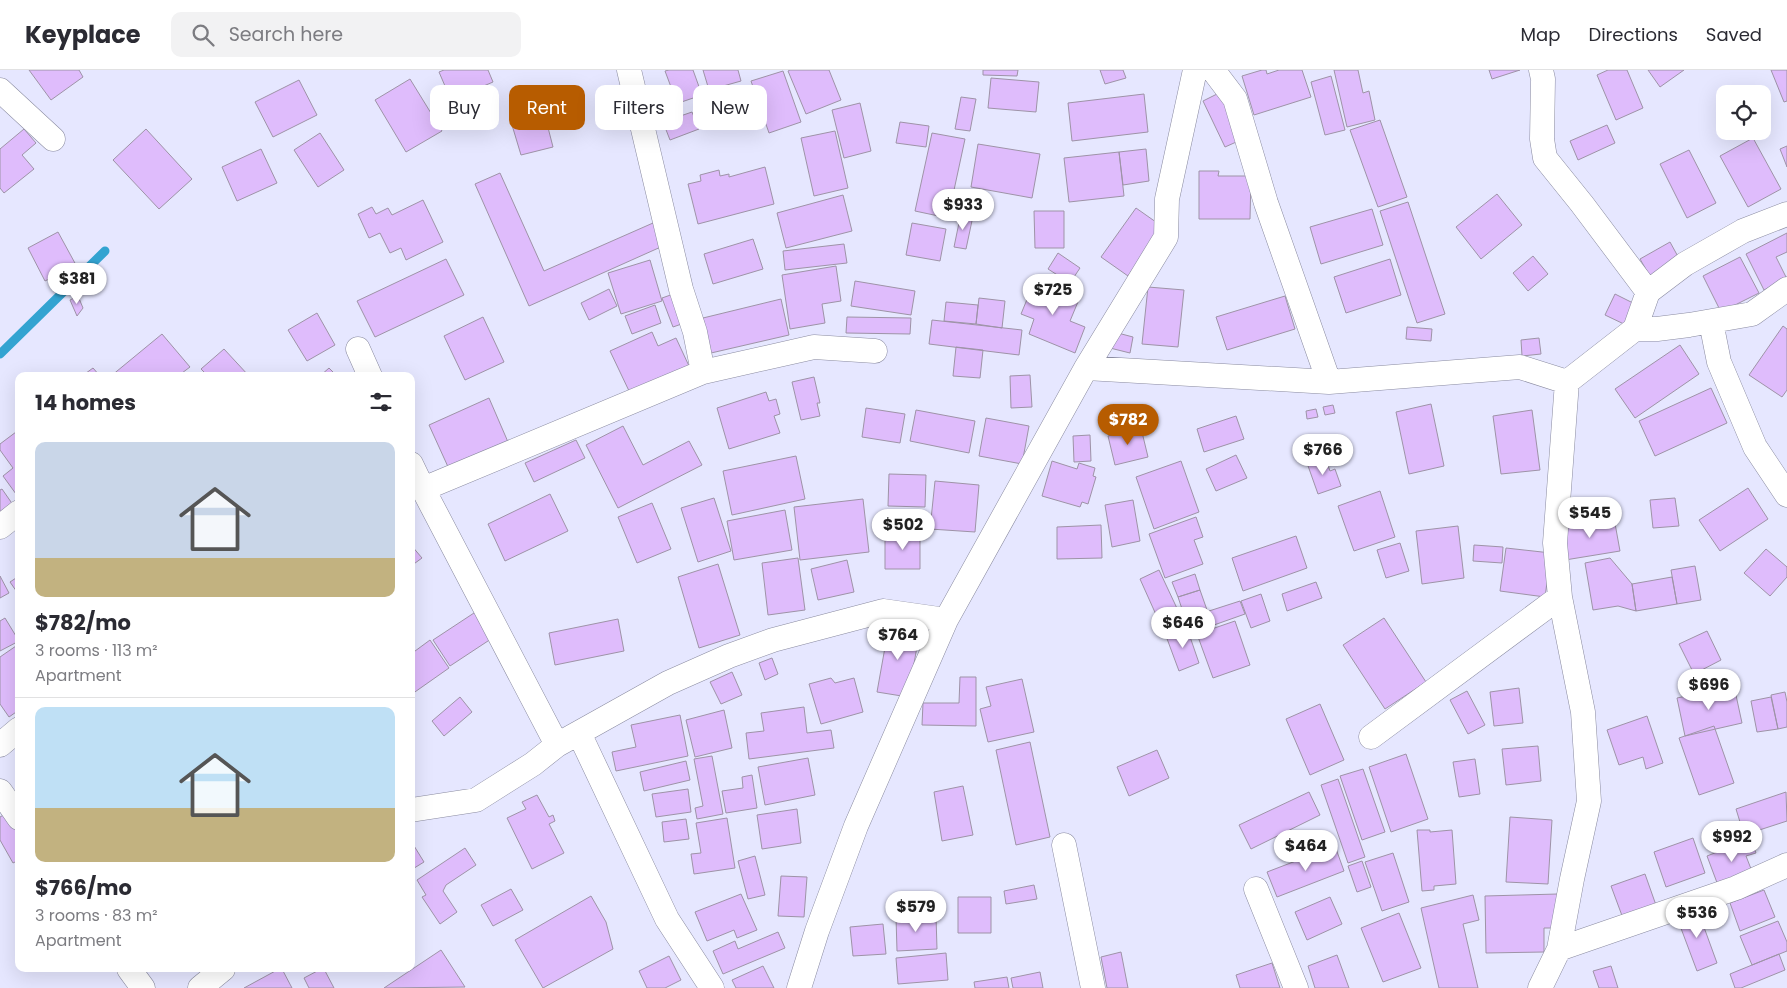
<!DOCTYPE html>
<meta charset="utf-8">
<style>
body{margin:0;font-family:Poppins,sans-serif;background:#f2f2f3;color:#2b2b33;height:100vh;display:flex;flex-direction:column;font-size:19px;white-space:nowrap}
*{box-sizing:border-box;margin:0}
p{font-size:16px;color:#7c7c81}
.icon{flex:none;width:28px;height:28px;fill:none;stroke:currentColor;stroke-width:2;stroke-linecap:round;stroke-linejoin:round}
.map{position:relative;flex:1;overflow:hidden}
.details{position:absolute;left:15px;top:302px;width:400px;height:600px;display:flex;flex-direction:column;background:#fff;border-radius:10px;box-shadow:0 5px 20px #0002}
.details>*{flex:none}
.hud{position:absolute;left:430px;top:15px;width:475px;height:45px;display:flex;gap:10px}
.tools{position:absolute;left:1716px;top:15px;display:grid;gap:10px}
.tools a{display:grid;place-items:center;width:55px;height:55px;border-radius:10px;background:#fff;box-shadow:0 5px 20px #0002;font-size:25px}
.price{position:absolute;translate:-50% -42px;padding:0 11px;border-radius:18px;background:#fff;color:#222;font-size:16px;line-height:32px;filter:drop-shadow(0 1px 2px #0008)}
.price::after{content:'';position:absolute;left:50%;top:30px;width:15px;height:11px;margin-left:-8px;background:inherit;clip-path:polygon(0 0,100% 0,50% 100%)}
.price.on{background:#b75c00;color:#fff}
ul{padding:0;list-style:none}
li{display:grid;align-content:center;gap:10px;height:265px;padding:0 20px}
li+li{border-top:1px solid #e1e1e2}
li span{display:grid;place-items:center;height:155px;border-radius:10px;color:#555}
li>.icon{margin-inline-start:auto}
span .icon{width:90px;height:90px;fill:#fffc;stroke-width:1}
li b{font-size:21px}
h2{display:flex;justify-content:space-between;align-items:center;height:60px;padding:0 20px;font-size:21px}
.tag{padding:0 18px;border-radius:10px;background:#fff;box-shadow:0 5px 20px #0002;font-size:18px;line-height:45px}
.tag.on{background:#b75c00;color:#fff}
header{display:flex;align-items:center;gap:30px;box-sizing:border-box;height:70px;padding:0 25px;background:#fff;border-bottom:1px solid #e1e1e2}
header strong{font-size:24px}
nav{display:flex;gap:28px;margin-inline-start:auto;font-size:18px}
.search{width:350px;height:45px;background:#f2f2f3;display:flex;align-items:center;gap:12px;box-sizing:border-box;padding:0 18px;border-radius:10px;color:#7c7c81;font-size:19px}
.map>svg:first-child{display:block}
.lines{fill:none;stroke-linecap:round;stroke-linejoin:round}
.stream{stroke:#33a3d1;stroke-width:9}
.building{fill:#dfbcfc;stroke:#9e93a7}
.minor-casing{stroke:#8a8ba0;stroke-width:25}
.minor{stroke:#fff;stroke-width:24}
</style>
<header>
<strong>Keyplace</strong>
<div class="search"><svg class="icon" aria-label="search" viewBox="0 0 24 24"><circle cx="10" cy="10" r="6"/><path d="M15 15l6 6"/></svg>Search here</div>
<nav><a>Map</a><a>Directions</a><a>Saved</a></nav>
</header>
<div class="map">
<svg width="1787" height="918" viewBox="0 0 1787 918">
<rect width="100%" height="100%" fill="#e6e7ff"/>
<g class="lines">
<path class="stream" d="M0,284L105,181"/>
</g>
<path class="building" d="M29,0H79L83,7L51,30Z
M444,0H488L493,12L451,30L439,2Z
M669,0H693L702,25L658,40L652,23L671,17L665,1Z
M703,0H738L741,11L709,20Z
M790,0H829L841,30L806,44L788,1Z
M983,0H1018L1017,6L983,5Z
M1100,0H1123L1126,8L1105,14Z
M1262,0H1266L1267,4L1279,0H1302L1311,27L1254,45L1242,6Z
M1334,0H1358L1363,23L1369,21L1375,50L1347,57Z
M1489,0H1520L1492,9Z
M1608,0H1627L1643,38L1616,50L1597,5Z
M1648,0H1684L1660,17Z
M1771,0H1787V31L1784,32Z
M783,1L801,52L769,63L751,11Z
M1331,6L1345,60L1325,65L1311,12Z
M991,8L1039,12L1036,42L988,38Z
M410,9L442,61L406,82L375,30Z
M299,10L317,45L273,67L255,32Z
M1221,22L1243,69L1225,77L1203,31Z
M483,23L490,51L470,56L462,28Z
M714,23L723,53L704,58L696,29Z
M1144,24L1148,62L1072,71L1068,33Z
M961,27L976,29L970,61L955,59Z
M860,33L871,81L844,88L832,40Z
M692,42L699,59L670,70L663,52Z
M545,46L553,77L521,85L512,55Z
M1380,50L1407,127L1378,137L1350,60Z
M900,52L929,56L926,77L896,73Z
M1607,55L1615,73L1578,90L1570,71Z
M24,59L36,73L22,85L34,99L4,123L0,118V79Z
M146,59L192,109L159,139L113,90Z
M835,61L848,118L814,126L801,68Z
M320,63L344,100L318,117L294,80Z
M932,63L965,69L948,148L915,141Z
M1753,68L1781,119L1748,137L1720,86Z
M978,74L1040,84L1032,128L971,117Z
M1787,76V97L1780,79Z
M261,79L277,113L237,131L222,97Z
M1146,79L1149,111L1123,115L1119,82Z
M1689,80L1716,133L1687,148L1660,94Z
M1119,82L1124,126L1069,132L1064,88Z
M765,97L774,134L698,154L688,114L701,111L700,105L719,100L720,106L729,104V107Z
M1199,101H1219L1218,106H1251L1250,149H1199Z
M500,103L544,201L653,153L663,176L529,236L475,114Z
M1497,124L1522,155L1481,189L1456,157Z
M843,125L852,161L786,178L777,143Z
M423,130L443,172L406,190L401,178L390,183L380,163L369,168L358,144L372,137L376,144L388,138L392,145Z
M1408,132L1445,244L1417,253L1380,141Z
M1136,138L1163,157L1128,206L1101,187Z
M1372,139L1383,175L1321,194L1310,157Z
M1034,141H1064V178H1035Z
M961,143L973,146L966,179L954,177Z
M912,153L946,159L940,191L906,185Z
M58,162L76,195L45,211L28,178Z
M1787,163V182L1776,187L1787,209L1764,220L1746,184Z
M753,169L763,199L713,214L704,184Z
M1670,172L1681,192L1651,208L1640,189Z
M844,174L847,193L785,200L783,181Z
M1058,183L1080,198L1070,213L1048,199Z
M1533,186L1548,204L1528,221L1513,203Z
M1740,187L1759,223L1721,242L1703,206Z
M446,189L464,225L375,267L357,231Z
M1390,189L1401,225L1346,243L1334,207Z
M650,190L662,231L621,244L608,203Z
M836,196L841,231L822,234L825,253L790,259L782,205Z
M1035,210L1080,227L1070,251L1085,257L1075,283L1029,264L1034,249L1021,244Z
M855,211L915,221L911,245L851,236Z
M1148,217L1184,220L1178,277L1142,274Z
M609,219L617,236L589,250L581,233Z
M679,222L690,251L673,257L662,228Z
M1615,224L1637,235L1626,255L1605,245Z
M78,226L83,238L77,246L70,230Z
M1285,226L1295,259L1227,280L1216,247Z
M979,228L1005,231L1002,258L976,254Z
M781,229L789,265L711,283L703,248Z
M946,232L978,235L976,254L944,251Z
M655,235L661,253L632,264L625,246Z
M317,243L335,275L307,291L288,260Z
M483,247L504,292L465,310L444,266Z
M847,247L911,248L910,264L846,263Z
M932,250L1022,260L1019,285L929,274Z
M1783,256L1787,259V320L1782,327L1749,305Z
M1407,257L1432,259L1431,271L1406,269Z
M652,262L658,276L676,268L689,296L630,323L610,281Z
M1114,262L1133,267L1130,283L1110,278Z
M162,264L190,297L178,306H111Z
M1539,268L1541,284L1522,286L1521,270Z
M1680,275L1699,304L1635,348L1615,319Z
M956,277L983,280L980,308L953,306Z
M224,279L249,306H208L201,299Z
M93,298L100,306H82Z
M329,298L337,306H320Z
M1030,305L1032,337L1011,338L1010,306Z
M814,307L820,333H817L820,346L801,350L792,312Z
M1711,318L1727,353L1655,386L1639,351Z
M766,322L769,331L776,329L780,344L774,346L780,363L729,379L717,338Z
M489,328L508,372L449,399L429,355Z
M1431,334L1444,396L1409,404L1396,342Z
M1333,335L1335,343L1325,345L1323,337Z
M866,338L905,344L900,373L862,367Z
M1316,339L1318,347L1307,349L1306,341Z
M916,340L975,351L969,383L910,371Z
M1532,340L1540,400L1501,404L1493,346Z
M1236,346L1244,369L1204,382L1197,359Z
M986,348L1029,356L1022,394L979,386Z
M623,356L643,395L689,371L702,395L618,438L586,375Z
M1141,358L1148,387L1115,395L1108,366Z
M16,362L19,365V422L16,424L3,406L13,398L0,380V374Z
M1090,365L1091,391L1074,392L1073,366Z
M576,370L585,388L534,412L525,393Z
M1236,385L1247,408L1216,421L1206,399Z
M796,386L805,429L732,445L723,401Z
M1325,387L1330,401L1335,399L1341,416L1318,424L1307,393Z
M1052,391L1077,399L1079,393L1095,398L1093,406L1096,407L1088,434L1082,432L1080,437L1042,426Z
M1181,391L1199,442L1154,459L1136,407Z
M889,404L926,405L925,437L888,436Z
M935,411L979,415L975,462L930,459Z
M1748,418L1768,449L1720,481L1699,450Z
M2,419L18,442L0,454V420Z
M1380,421L1395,467L1354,481L1338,436Z
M550,424L568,461L505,491L488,454Z
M714,428L731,481L698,492L681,438Z
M1561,428L1585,430L1584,453L1560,457Z
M1675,428L1679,456L1653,458L1650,430Z
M863,429L869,482L800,490L794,437Z
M1133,430L1140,471L1112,477L1105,435Z
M652,433L671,479L637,493L618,447Z
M785,440L792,480L734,490L727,451Z
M1196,447L1203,467L1194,470L1203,494L1165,508L1149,464Z
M1614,448L1620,481L1565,490L1560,457Z
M1101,455L1102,488L1057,489V457Z
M1458,456L1464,508L1422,514L1416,461Z
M885,463H920V499H885Z
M1296,466L1307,498L1243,521L1232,488Z
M1400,473L1409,501L1386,508L1377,480Z
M411,475L422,488L411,496Z
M1474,475L1503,477L1502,493L1473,491Z
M1506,478L1551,483L1545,527L1500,521Z
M1766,479L1787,497V507L1770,526L1744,503Z
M798,488L805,540L768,545L762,493Z
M1610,488L1632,514L1636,541L1618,536L1593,540L1585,493Z
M847,490L854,522L818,530L811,499Z
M718,494L740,565L699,578L678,507Z
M1695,496L1701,530L1677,534L1671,500Z
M1159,500L1182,549L1162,558L1140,509Z
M1195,504L1200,520L1178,527L1172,512Z
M0,506L9,523L0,528Z
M19,506V525L10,512Z
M1672,507L1677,534L1636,541L1632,514Z
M1316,512L1322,528L1287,541L1282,524Z
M1200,520L1207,540L1185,548L1178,527Z
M1261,524L1270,551L1251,558L1241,531Z
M1240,531L1245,544L1214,555L1209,541Z
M477,541L494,567L450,596L433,570Z
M5,548L19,571L0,581V551Z
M1384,548L1426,612L1385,639L1343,575Z
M618,549L624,581L555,595L549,563Z
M1235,551L1250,595L1213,608L1197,564Z
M889,555L920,560L908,627L877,622Z
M1187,558L1199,593L1179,601L1166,566Z
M1707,561L1721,590L1694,604L1679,574Z
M430,570L449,598L412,624L411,584Z
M16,576L19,580V640L9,647L0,634V587Z
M772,588L778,604L765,610L759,593Z
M732,602L742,625L721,634L710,612Z
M960,607H976V656L922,655L923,633H959Z
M831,608L835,613L854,608L863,642L821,654L809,614Z
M1022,609L1034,662L988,672L980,639L991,636L986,617Z
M1734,616L1742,653L1685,666L1677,628Z
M1519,618L1523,653L1494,656L1490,622Z
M1467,621L1485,655L1468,664L1450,630Z
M1785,622L1787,632V657L1778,659L1771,625Z
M460,627L472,642L444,666L432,651Z
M1771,627L1778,659L1757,662L1751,631Z
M1320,634L1344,690L1310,705L1286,649Z
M804,637L807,663L831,660L834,678L749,689L746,663L764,661L761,643Z
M724,640L732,678L695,687L686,650Z
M680,645L688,686L616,701L612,682L636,677L631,655Z
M1647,646L1663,693L1646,699L1643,687L1619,695L1607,660Z
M1714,656L1734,713L1699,725L1679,668Z
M1030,672L1050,767L1016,775L996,680Z
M1538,676L1541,711L1506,715L1502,679Z
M1157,680L1169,708L1129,726L1117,697Z
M1406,684L1428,749L1391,762L1369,697Z
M712,686L723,744L697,749L695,738L703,736L694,689Z
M808,688L815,725L765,735L758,697Z
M1475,689L1480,724L1459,727L1453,692Z
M686,691L690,710L644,721L640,702Z
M1363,699L1385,762L1362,770L1340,706Z
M752,705L757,738L726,743L722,721L743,718L742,707Z
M1338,709L1365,787L1348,793L1321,715Z
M963,716L973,765L942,771L934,722Z
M688,719L691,742L656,747L652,724Z
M1309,722L1320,745L1251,779L1239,755Z
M1786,722L1787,751L1744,765L1736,739Z
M537,725L549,747L553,745L555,751L549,754L564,783L532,799L507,748L526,739L522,732Z
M797,739L801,773L762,779L757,745Z
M7,743L19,764V790L13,793L0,770V747Z
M1510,747L1552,750L1548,814L1506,812Z
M727,748L735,798L694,804L691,784L701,783L696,753Z
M686,749L689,769L664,772L662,752Z
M1417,760H1430V762L1452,760L1456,814L1434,816V820L1422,821Z
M1693,768L1705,803L1666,817L1654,782Z
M1750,769L1756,783L1746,786L1753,804L1719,818L1707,786Z
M411,771L424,792L411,800Z
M1335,776L1344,801L1277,827L1267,802Z
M465,778L476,795L446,815L443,821L457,842L440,854L422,827L426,825L417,810Z
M1393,783L1409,832L1382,841L1365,792Z
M755,786L765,825L748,829L738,791Z
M1362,791L1371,817L1357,822L1348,796Z
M1645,804L1657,838L1624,851L1611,816Z
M781,806L807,807L804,847L778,846Z
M1034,815L1037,829L1006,834L1004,821Z
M511,819L523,840L493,856L481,835Z
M1764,820L1775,847L1740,861L1730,833Z
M741,824L757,860L737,868L734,860L707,871L695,842Z
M1558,824L1559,858H1544V882L1486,883L1485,826Z
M1473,825L1479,850L1463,854L1478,918H1439L1421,838Z
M591,826L606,852L613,879L543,918L515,870Z
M958,827H991V863H958Z
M1330,827L1342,854L1307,870L1295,842Z
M1697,838L1717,893L1697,901L1676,845Z
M1399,843L1421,898L1383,912L1361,858Z
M936,846L937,879L897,881L896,847Z
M1778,851L1787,872V881L1752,895L1740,866Z
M883,854L886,884L853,886L850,857Z
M778,862L785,878L723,904L713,881L735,871L738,879Z
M441,880L465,917L384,918Z
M1121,882L1128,918H1107L1101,887Z
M946,883L948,910L898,914L896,888Z
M1779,884L1785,900L1741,918H1735L1730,904Z
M1337,885L1349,918H1315L1308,896Z
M669,886L681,910L665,918H647L639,901Z
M1272,893L1280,918H1240L1236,905Z
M763,896L774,918H736L732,910Z
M1611,896L1618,918H1599L1593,901Z
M279,899H282L292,918H244Z
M321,899H324L334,918H309L304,908Z
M1040,902L1043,918H1013L1011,908Z
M1007,907L1009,918H975L974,912Z"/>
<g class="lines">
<g class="minor-casing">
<path id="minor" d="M1213,0L1235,29L1266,133L1329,312L1520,297L1567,312L1555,473L1560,527L1583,642L1589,731L1572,809L1559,879L1540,918
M1541,0L1543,9L1542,69L1545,88L1582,134L1648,222
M0,20L53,69
M1711,252L1719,292L1755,377L1787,425
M1635,259L1648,222L1685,194L1743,161L1787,144
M358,279L370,306
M1086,298L1329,312
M703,302L814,277L875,281
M1567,312L1635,259H1657L1689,255L1752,244L1787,219
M411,394L423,419
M0,457L19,442
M579,663L667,849L712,918
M1371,667L1560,527
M0,675L19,659
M557,675L423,419L703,302L695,262L681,219L629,0
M0,721L19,748
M411,740L476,730L533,694L557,675L668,613L729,586L773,570L883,541L946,550
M1064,775L1093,918
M1256,819L1296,918
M1559,879L1736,818L1787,795
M129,899L143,918
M200,918L223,899
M799,918L817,861L856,756L946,550L1086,298L1166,167L1167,129L1195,0"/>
</g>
<use href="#minor" class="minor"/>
</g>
</svg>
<div class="tools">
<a><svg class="icon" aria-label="locate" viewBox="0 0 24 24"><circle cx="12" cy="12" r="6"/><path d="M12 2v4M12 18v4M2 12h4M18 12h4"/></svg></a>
</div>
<b class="price" style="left:963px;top:161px">$933</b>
<b class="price" style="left:77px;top:235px">$381</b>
<b class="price" style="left:1053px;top:246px">$725</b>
<b class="price on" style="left:1128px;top:376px">$782</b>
<b class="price" style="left:1323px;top:406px">$766</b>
<b class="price" style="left:1590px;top:469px">$545</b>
<b class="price" style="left:903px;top:481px">$502</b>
<b class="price" style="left:1183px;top:579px">$646</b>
<b class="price" style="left:898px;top:591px">$764</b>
<b class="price" style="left:1709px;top:641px">$696</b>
<b class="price" style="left:1732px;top:793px">$992</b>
<b class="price" style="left:1306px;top:802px">$464</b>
<b class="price" style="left:916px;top:863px">$579</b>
<b class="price" style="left:1697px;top:869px">$536</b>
<div class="hud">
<a class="tag">Buy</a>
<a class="tag on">Rent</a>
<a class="tag">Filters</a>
<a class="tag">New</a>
</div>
<section class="details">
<h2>14 homes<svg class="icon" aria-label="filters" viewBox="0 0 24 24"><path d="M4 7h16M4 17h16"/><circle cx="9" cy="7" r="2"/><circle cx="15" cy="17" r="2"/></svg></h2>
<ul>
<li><span style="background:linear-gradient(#c9d6e8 75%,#c2b280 0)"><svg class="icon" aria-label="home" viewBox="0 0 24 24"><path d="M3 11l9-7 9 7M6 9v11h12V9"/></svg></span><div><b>$782/mo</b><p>3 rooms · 113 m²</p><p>Apartment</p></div></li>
<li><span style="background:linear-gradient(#bfe0f5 65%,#c2b280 0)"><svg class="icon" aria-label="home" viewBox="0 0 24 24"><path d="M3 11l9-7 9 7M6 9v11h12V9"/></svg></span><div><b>$766/mo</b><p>3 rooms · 83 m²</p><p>Apartment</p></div></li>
</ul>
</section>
</div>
